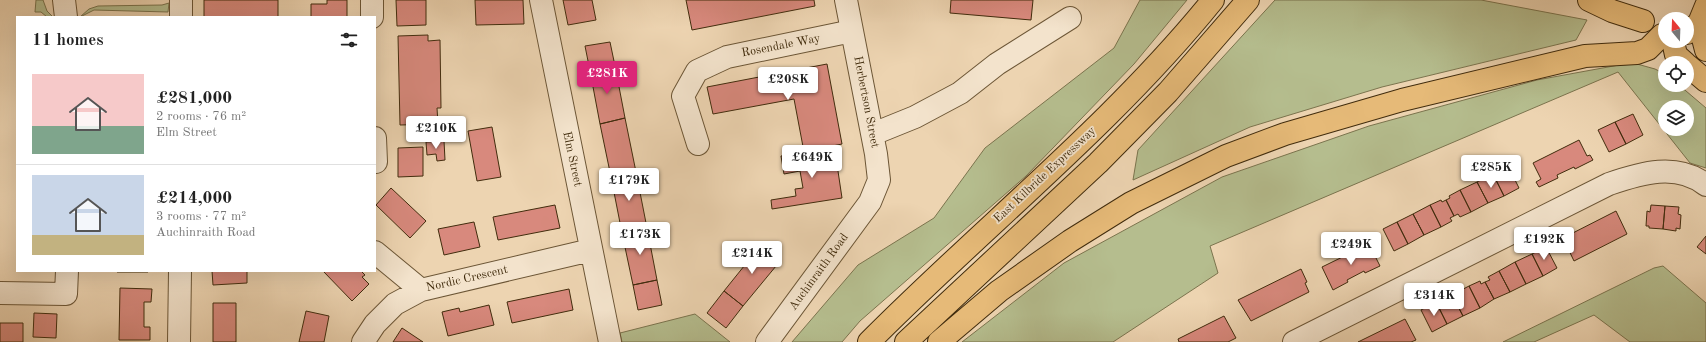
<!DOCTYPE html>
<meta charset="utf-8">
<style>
body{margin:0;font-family:"Old Standard TT",serif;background:#f2f2f2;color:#222;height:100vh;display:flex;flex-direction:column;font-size:15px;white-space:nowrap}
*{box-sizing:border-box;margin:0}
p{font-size:13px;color:#767676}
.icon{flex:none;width:22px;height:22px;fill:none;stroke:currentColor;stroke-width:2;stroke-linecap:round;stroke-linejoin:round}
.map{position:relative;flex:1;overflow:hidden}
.side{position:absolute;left:16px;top:16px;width:360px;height:256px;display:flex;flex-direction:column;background:#fff;border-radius:0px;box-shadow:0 4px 16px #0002}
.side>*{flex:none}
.needle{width:26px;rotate:341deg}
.buttons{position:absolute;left:1658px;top:12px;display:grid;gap:8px}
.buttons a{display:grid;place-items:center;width:36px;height:36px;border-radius:50%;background:#fff;box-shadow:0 4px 16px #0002;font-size:20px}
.price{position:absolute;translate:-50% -34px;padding:0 9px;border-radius:4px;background:#fff;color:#222;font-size:13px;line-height:26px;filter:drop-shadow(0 1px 2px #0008)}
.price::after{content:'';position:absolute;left:50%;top:24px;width:12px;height:9px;margin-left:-6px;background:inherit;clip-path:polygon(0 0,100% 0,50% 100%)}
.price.active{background:#db2777;color:#fff}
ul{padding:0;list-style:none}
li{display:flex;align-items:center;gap:12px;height:100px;padding:0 16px}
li+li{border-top:1px solid #e0e0e0}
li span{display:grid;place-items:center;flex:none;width:112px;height:80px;border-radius:0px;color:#555}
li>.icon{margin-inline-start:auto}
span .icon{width:48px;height:48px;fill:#fffc;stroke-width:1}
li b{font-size:17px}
h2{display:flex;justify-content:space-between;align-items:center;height:48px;padding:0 16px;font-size:17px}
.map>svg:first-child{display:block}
.green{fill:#b5bd8e;stroke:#7b744e;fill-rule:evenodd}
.building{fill:#d8897d;stroke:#412c0d}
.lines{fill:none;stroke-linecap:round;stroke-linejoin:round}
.minor-casing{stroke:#6c5636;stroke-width:24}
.major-casing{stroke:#412c0d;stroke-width:24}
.highway-casing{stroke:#412c0d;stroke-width:24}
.minor{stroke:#f3e3cc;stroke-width:22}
.major{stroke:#e6ba78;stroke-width:22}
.highway{stroke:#e6ba78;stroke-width:22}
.labels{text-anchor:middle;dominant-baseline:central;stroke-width:3.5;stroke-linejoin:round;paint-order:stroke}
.street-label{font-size:12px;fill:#412c0d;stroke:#f3e3cc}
</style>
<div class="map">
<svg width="1706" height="342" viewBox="0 0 1706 342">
<rect width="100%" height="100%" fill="#edd4b1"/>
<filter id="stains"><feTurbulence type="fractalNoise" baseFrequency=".005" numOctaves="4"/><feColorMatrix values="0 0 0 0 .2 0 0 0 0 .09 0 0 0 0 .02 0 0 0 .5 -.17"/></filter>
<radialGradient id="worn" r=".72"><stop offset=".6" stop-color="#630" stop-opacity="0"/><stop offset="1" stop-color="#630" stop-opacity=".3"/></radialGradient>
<path class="green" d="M36,0H43L47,11L53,17H47L41,12H35Z
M1140,0H1187L1134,64L1026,176L860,321L842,342H792L858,265L934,218L985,148L1114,48Z
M1275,0H1481L1587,20L1576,40L1382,87L1250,127L1133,180L1138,150Z
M169,3L168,12L94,10L80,17L89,9L98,6L162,5Z
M1637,64L1655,69L1665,74V85H1679L1706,108V168L1690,163L1618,72L1210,246L1218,273L1113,342H962L1064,263L1222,177L1369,126L1537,80L1619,65ZM1665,107H1687V129H1665Z
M1663,266L1706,303V342H1630L1594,315L1534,342H1503L1654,268Z
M695,314L730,342H622L620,333Z"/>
<path class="building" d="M204,0H278V17H204Z
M327,0H347V17H311V4H327Z
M396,0H426V25L397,26Z
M475,0H523L524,24L476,25Z
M563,0H592L596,20L568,25Z
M686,0H814L815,6L692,30Z
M951,0H1033L1031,20L950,13Z
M428,35V41L440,40L441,108H437L438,124L400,125L398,36Z
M610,42L615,66L590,71L585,46Z
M827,64L842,144L804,152L794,99L713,114L707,87Z
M615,66L625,118L600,124L590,71Z
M1633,114L1643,135L1626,144L1615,122Z
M625,118L636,172L611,177L600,124Z
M1615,122L1626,144L1609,152L1598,130Z
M492,127L501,177L477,181L468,131Z
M1579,140L1587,156L1590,155L1593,160L1575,169L1574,167L1557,175L1558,178L1539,187L1536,182L1541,179L1533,163Z
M444,141L445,160L437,161L436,154L427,155L426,142Z
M423,147V176L398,177V148Z
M835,151L842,198L772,209L771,200L796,196L795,189L803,188L800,171L784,174L781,156L799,153V157Z
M1508,166L1519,188L1504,196L1493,174Z
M636,172L647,228L622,233L611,177Z
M1493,174L1504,196L1488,203L1477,182Z
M1477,182L1488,203L1471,212L1460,190Z
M391,188L426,221L410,238L376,205Z
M1460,190L1471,212L1460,217L1458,214L1454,216L1446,200L1450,198L1449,196Z
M1441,200L1442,202L1446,200L1454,216L1450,218L1452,221L1441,227L1430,205Z
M555,205L560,228L498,240L493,217Z
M1430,205L1441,227L1424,235L1413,214Z
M1651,205L1665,206L1663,229L1649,228V226H1646L1647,211L1650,212Z
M1665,206L1679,207L1678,214L1681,215L1680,229L1676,228V231L1663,229Z
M1616,211L1627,234L1574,261L1563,238Z
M1413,214L1424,235L1408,244L1397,222Z
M474,222L480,247L444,255L438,229Z
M1397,222L1408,244L1394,251L1383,229Z
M647,228L657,280L633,285L622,233Z
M1706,236V254L1697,247Z
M1369,244L1380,266L1365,273L1364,271L1347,280L1348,282L1333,290L1322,267Z
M761,245L781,260L743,306L724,291Z
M1546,247L1557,268L1543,276L1532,254Z
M1532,254L1543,276L1526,284L1515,262Z
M1515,262L1526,284L1510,292L1499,271Z
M1301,269L1307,282L1305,283L1309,292L1251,321L1238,300Z
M117,271H148V272H117Z
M212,271H247V283L213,285Z
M323,271H361L365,275L362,277L369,284L352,301Z
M1499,271L1510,292L1494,299L1485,282L1490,280L1488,277Z
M657,280L662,305L638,310L633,285Z
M1480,281L1481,284L1485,282L1494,299L1480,308L1469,286Z
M1469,286L1480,308L1463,316L1452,295Z
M120,288L152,289L151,302H144V327H150V340H119Z
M569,289L573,310L512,323L507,302Z
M724,291L743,306L726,328L707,313Z
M1452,295L1463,316L1447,324L1436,302Z
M1436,302L1447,324L1432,332L1421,310Z
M213,303H236V342H213Z
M489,305L494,325L448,336L442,312L459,308L460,312Z
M306,311L329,316L324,342H299Z
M34,313L57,314L56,338L33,337Z
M1224,316L1236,338L1228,342H1179L1178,339Z
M1405,319L1416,340L1411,342H1358Z
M0,323H23V342H0Z
M402,328L423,342H393Z"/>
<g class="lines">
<g class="minor-casing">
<path id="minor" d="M64,0L66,17
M181,0V17
M372,0V17
M541,0L610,342
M873,134L915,117L960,93L997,64L1070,18
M375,138L376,162
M698,144L683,96L697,71L727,57L852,31
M375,252L421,290
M0,293L66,294L67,271
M179,342L180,271
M363,342L375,324L395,304L421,290L591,250
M767,342L870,202L879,180L876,154L846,0
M1294,342L1609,184C1641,173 1677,162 1706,185"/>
</g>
<g class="major-casing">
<path id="major" d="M1589,0L1612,11L1643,21
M1699,23L1706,50
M1687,33L1699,23L1706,6
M1673,41L1676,55L1685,63
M1687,65L1706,81"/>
</g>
<g class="highway-casing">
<path id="highway" d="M869,342C983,227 1111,126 1213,0
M906,342L1098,163L1168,92L1248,0
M939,342L999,291L1070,241L1131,203L1226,156L1285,134L1402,100L1585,56L1637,53L1648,49L1662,35"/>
</g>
<use href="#minor" class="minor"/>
<use href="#major" class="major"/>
<use href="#highway" class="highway"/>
</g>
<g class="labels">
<g class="street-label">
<text transform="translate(781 46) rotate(-11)">Rosendale Way</text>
<text transform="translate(866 102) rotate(79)">Herbertson Street</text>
<text transform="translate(572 159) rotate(78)">Elm Street</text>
<text transform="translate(1045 175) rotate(-43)">East Kilbride Expressway</text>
<text transform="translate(819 272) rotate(-54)">Auchinraith Road</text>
<text transform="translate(467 279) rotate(-13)">Nordic Crescent</text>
</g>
</g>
<rect width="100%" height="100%" filter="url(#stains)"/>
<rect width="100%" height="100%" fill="url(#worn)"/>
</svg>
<div class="buttons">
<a><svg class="needle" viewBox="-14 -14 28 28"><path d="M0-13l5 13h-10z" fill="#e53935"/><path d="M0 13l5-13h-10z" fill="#767676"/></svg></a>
<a><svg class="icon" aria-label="locate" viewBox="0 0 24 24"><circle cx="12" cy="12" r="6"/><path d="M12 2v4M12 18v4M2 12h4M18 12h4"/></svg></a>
<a><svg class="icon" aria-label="layers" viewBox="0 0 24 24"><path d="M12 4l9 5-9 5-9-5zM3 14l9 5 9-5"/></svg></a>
</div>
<b class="price active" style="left:607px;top:95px">£281K</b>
<b class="price" style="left:788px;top:101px">£208K</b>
<b class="price" style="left:436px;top:150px">£210K</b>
<b class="price" style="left:812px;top:179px">£649K</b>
<b class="price" style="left:1491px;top:189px">£285K</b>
<b class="price" style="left:629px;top:202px">£179K</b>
<b class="price" style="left:640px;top:256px">£173K</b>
<b class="price" style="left:1544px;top:261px">£192K</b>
<b class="price" style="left:1351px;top:266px">£249K</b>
<b class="price" style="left:752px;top:275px">£214K</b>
<b class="price" style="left:1434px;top:317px">£314K</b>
<section class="side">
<h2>11 homes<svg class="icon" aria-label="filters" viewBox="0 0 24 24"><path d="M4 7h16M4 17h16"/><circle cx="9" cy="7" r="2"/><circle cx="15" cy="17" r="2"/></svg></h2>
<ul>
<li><span style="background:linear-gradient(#f6c9c9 65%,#7fa58c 0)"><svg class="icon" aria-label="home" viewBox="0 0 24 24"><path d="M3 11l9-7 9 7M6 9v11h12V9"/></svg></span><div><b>£281,000</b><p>2 rooms · 76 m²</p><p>Elm Street</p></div></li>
<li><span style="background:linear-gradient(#c9d6e8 75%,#c2b280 0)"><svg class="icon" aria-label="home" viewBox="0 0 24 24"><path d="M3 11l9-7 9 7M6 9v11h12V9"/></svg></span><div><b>£214,000</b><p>3 rooms · 77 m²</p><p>Auchinraith Road</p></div></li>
</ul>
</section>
</div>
